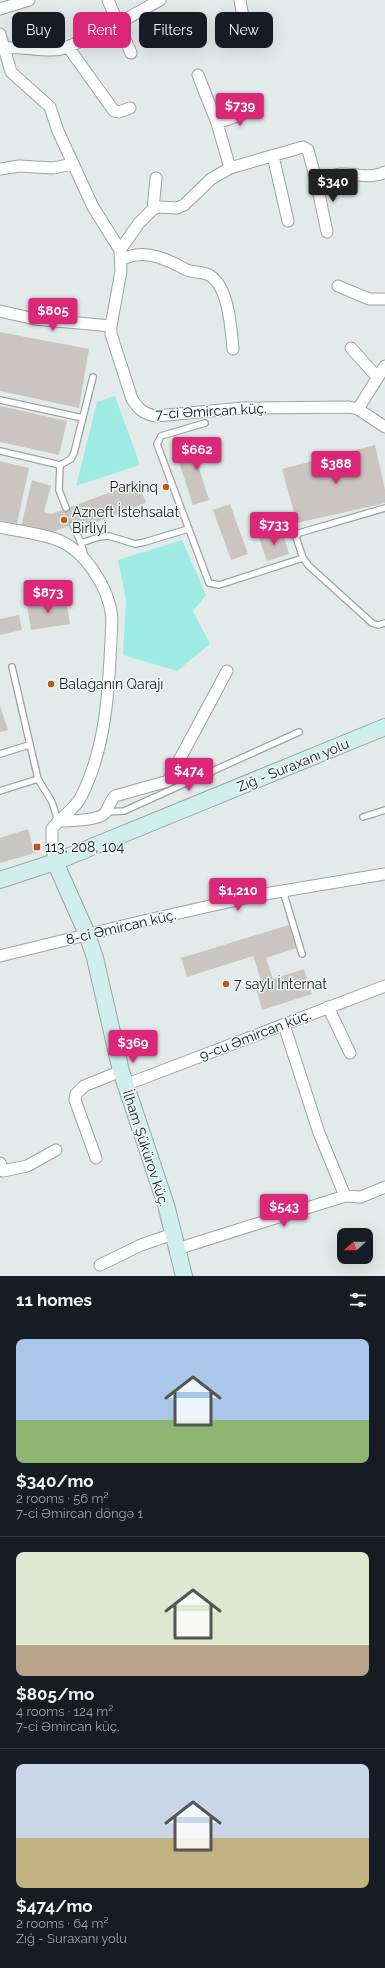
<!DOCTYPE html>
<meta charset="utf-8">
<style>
body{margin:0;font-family:Raleway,sans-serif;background:#242831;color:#f1f3f6;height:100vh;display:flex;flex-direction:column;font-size:15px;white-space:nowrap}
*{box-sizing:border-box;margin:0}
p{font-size:13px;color:#9ea1a6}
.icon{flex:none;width:22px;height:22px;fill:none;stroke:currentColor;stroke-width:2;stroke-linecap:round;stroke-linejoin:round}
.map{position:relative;height:1276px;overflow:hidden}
.drawer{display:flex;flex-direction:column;background:#171b24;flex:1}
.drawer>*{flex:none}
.banner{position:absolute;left:12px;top:12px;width:361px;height:36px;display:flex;gap:8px}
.needle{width:26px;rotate:250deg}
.buttons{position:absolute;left:337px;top:1228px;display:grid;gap:8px}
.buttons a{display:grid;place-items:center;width:36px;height:36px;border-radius:8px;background:#171b24;box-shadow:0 4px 16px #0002;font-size:20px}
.price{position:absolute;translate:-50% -34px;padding:0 9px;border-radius:4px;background:#db2777;color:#fff;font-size:13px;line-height:26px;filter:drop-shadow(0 1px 2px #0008)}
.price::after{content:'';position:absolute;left:50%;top:24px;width:12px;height:9px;margin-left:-6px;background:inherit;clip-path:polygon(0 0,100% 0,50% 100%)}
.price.selected{background:#222;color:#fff}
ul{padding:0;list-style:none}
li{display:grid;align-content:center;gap:8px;height:212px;padding:0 16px}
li+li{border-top:1px solid #363941}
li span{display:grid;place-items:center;height:124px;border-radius:8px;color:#555}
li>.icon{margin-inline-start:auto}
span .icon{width:72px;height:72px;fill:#fffc;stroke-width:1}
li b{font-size:17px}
h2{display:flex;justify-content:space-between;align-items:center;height:48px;padding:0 16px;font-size:17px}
.chip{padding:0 14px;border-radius:8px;background:#171b24;box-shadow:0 4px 16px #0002;font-size:14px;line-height:36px}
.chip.selected{background:#db2777;color:#fff}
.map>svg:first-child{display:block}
.green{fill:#9eebe3}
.building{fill:#cbc5c2}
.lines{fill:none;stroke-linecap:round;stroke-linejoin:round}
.lane-casing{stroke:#9da4a3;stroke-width:8}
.street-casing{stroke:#9da4a3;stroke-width:13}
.secondary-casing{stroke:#9da4a3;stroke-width:18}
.lane{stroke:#fff;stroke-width:5.5}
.street{stroke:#fff;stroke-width:11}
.secondary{stroke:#ceefec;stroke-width:16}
.poi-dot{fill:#bc5821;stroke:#f0f8f7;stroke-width:1.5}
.labels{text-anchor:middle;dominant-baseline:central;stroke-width:3;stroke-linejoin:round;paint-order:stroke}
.street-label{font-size:14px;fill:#181b1b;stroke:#f0f8f7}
.poi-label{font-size:14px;fill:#181b1b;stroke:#f0f8f7;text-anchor:start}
</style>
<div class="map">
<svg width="385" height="1276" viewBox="0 0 385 1276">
<rect width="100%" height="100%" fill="#e3ebea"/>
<path class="green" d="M115,396L140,465L76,486L97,402Z
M182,540L206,595L193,611L210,644L177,671L123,655L126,599L118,560Z"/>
<path class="building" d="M0,332L89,349L79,408L0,391Z
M0,406L67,421L59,455L0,442Z
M216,443L220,457L198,465L209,500L193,505L177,456Z
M375,445L385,490V503L297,523L282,469Z
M0,461L29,468L17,524L0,520Z
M32,480L51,486L44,512L51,514L138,482L146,503L79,529L77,523L50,533L21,527Z
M230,504L248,554L231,560L213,510Z
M282,531L289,554L267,561L259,538Z
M66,599L70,624L31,630L27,605Z
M19,615L22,630L0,635V619Z
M0,706L8,730L0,732Z
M28,829L35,853L0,863V838Z
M289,925L296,948L266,958L273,979L304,969L312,994L262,1010L255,985L262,983L253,956L187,977L181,958Z"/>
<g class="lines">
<g class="lane-casing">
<path id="lane" d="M0,400L83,418
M205,423L161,436L157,444L209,583L219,585L303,558
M0,451L60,465L59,490L66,508
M60,465L71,459L74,453L93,377
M385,508L299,533L296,537L303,558L309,566L372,623L378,625L385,623
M73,525L81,543
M85,557L81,543L99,537L109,536L135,544L145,542L188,529
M12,667L38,779L52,802L58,821
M0,754L29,745
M0,791L38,779
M106,812L124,811L299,732
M363,817L385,810
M283,891L302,954"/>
</g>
<g class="street-casing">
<path id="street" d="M108,0L131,53
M240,0L243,17L241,36
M0,9L29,0
M0,34L11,72L50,107L58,131L93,207L120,250L121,271L111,326V334L132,399C139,410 144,414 156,416L243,408L349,407L358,409L385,427
M68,47L114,111L119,112L130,108
M0,49C20,44 40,53 61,49C69,47 76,43 84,40C111,29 134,14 160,0
M198,75L217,123L230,168
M217,123L254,110
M273,156L288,221
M0,169L19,166L53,168L73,164
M316,180L327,232
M153,209L156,178
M120,250L139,223L153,209L159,207L177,208L184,205L211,179L230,168L303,147L308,150L316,180C324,178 332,175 341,174C356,173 371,180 385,172
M122,259C126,258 132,255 136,255C150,252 171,261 183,268C190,273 201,271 209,275C229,286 231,329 233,349
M338,286L369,299H385
M0,311L35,319L111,326
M351,348L377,377
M358,409L385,366
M0,527C18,531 37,533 55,539C85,549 109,588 112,618C109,678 109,740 82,795C76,809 61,816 52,829V850L55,862
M58,821C68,821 98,821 105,813C109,808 110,801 115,796L168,781L227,671
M0,956L139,922L259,895L385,874
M328,1007L350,1053
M284,1025L319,1133L345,1196
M125,1085L385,986
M96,1158L75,1100L76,1094L84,1086L121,1071
M0,1163L3,1171L27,1166L56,1150
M177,1249L345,1196L361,1197L385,1187
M100,1265L141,1245L173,1234"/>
</g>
<g class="secondary-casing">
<path id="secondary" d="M55,862L87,934L95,958L121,1071L166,1205L184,1276
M0,880L55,862L385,727"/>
</g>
<use href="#lane" class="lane"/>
<use href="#street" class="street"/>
<use href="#secondary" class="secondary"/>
</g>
<g class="poi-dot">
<circle cx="166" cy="487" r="4"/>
<circle cx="64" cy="520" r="4"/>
<circle cx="51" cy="684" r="4"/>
<rect x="33" y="843" width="8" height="8" rx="2"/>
<circle cx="226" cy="984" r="4"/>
</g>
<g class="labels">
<g class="street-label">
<text transform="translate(211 411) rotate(-3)">7-ci Əmircan küç.</text>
<text transform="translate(293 765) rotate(-22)">Zığ - Suraxanı yolu</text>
<text transform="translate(121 927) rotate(-13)">8-ci Əmircan küç.</text>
<text transform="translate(255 1035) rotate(-21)">9-cu Əmircan küç.</text>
<text transform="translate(146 1148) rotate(72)">İlham Şükürov küç.</text>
</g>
<g class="poi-label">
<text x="158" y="487" text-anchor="end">Parkinq</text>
<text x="72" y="512">Azneft İstehsalat<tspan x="72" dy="16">Birliyi</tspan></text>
<text x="59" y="684">Balağanın Qarajı</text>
<text x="45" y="847">113, 208, 104</text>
<text x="234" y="984">7 saylı İnternat</text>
</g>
</g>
</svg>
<div class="buttons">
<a><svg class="needle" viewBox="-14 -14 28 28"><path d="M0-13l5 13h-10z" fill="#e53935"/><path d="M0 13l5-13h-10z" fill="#9ea1a6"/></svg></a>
</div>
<b class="price" style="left:240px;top:127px">$739</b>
<b class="price selected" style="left:333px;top:203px">$340</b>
<b class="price" style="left:53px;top:332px">$805</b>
<b class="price" style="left:197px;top:471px">$662</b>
<b class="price" style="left:336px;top:485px">$388</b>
<b class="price" style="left:274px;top:546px">$733</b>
<b class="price" style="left:48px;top:614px">$873</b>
<b class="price" style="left:189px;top:792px">$474</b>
<b class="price" style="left:238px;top:912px">$1,210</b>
<b class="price" style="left:133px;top:1064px">$369</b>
<b class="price" style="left:284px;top:1228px">$543</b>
<div class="banner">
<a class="chip">Buy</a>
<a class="chip selected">Rent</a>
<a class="chip">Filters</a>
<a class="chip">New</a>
</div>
</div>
<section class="drawer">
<h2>11 homes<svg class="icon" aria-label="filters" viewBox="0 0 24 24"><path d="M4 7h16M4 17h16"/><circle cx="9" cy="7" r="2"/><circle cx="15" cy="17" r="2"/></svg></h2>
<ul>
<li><span style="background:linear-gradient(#a9c7e8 65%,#8fb573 0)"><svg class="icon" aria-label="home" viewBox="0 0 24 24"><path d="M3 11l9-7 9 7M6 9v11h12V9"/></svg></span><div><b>$340/mo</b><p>2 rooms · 56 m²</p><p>7-ci Əmircan döngə 1</p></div></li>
<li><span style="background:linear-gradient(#dfe7d0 75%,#b9a48a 0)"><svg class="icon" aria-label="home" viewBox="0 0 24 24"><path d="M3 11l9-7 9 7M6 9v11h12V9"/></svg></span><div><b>$805/mo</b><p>4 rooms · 124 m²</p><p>7-ci Əmircan küç.</p></div></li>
<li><span style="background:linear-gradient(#c9d6e8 60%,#c2b280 0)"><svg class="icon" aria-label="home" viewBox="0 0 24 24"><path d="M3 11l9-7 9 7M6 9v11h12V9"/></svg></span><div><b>$474/mo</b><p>2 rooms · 64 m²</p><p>Zığ - Suraxanı yolu</p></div></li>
</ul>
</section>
